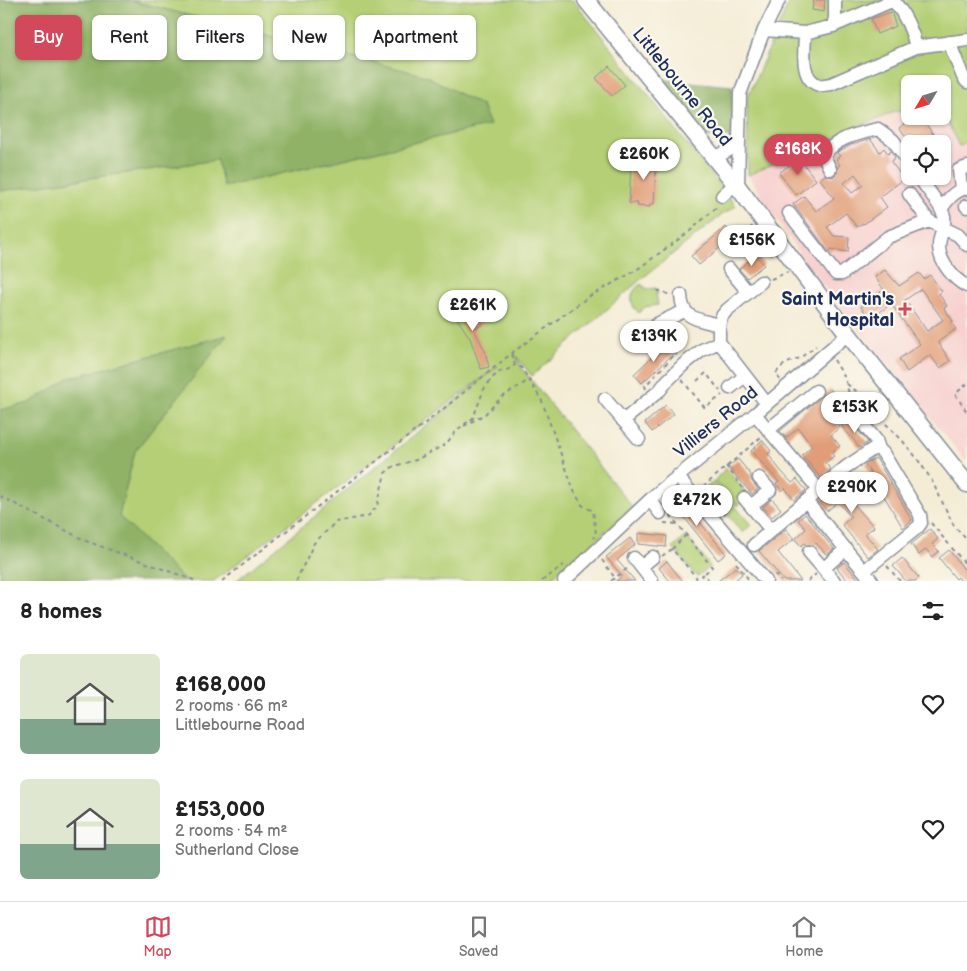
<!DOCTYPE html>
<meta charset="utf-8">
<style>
body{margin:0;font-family:"Balsamiq Sans",sans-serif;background:#f6f6f6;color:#222;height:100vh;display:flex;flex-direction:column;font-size:19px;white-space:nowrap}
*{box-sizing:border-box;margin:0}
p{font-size:16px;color:#767676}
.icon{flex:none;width:28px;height:28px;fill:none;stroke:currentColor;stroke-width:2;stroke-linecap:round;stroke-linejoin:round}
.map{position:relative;height:581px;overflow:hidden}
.sheet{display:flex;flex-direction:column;background:#fff;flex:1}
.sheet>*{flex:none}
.banner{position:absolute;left:15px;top:15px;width:500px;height:45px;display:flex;gap:10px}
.needle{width:32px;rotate:232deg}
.buttons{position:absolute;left:901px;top:75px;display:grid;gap:10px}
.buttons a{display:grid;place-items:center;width:50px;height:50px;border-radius:8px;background:#fff;box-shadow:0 1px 4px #0004;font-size:25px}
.price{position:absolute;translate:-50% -42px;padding:0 11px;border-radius:18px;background:#fff;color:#222;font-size:16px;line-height:32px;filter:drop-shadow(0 1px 2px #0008)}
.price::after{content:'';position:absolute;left:50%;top:30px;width:15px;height:11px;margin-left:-8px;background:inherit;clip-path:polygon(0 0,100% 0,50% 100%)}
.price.selected{background:#d1495b;color:#fff}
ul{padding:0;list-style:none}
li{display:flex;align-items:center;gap:15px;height:125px;padding:0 20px}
li span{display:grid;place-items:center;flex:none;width:140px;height:100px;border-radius:8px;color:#555}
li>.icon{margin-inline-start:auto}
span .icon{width:60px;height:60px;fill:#fffc;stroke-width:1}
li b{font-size:21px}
h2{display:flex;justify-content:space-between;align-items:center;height:60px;padding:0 20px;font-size:21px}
.pill{padding:0 18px;border-radius:8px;background:#fff;box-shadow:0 1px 4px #0004;font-size:18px;line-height:45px}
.pill.selected{background:#d1495b;color:#fff}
.tab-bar{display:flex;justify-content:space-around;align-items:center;height:70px;border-top:1px solid #e0e0e0;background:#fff;font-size:14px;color:#767676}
.tab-bar a{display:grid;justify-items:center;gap:2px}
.tab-bar .selected{color:#d1495b}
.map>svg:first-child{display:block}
.built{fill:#f7d0cf;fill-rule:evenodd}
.green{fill:#b4cf74;stroke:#687f69}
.forest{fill:#8fb266;stroke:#557062}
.building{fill:#e19d77;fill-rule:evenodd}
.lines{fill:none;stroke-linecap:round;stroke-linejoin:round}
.minor-casing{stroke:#888e9a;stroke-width:15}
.major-casing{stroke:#888e9a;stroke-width:19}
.path{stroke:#888e9a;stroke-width:2;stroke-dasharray:4 4;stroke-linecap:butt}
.minor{stroke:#fff;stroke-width:12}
.major{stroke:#fff;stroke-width:16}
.poi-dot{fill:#d1495b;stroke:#fbf7ec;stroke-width:2}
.labels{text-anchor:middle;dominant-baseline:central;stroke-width:4.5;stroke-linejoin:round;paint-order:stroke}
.street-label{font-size:18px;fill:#1b2f5e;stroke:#fbf7ec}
.poi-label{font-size:18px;font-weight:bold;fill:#1b2f5e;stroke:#fbf7ec;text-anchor:end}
</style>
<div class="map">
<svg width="967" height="581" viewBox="0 0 967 581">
<rect width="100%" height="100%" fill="#fbf7ec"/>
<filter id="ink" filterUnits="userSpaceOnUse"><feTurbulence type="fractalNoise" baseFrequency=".02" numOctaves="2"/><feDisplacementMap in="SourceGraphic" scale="10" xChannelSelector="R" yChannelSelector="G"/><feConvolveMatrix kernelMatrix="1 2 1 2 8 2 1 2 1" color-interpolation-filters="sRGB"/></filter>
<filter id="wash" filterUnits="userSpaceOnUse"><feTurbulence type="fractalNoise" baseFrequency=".0096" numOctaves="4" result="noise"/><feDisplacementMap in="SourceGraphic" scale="20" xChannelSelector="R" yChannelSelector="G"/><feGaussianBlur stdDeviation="1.12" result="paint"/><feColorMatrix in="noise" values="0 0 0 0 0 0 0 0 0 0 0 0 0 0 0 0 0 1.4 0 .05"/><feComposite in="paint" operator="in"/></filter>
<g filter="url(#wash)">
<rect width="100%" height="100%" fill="#f4ecd5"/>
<path class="built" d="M910,110V116H942L943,113L959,146L967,143V462L878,355L806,264L748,175L894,112ZM910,144H942V176H910Z"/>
<path class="green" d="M0,0H573L736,206L722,215L640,280L532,376L516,356L521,367L633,508L548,581H236L498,366L214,581H183L0,497Z
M790,0H967V143L959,146L943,113L942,84H910V110L894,112L748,175L747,99Z
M641,284L647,289L656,288L658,294H656L658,305L645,307L639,313C628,304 630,291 641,284Z
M726,468L747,494L743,501L738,506L715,480Z
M714,481L751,525L743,533L705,489Z
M686,536L710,566L697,577L673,548Z"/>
<path class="forest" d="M0,0H129L427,76L482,106L490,125L224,187L217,160L0,191Z
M658,79L732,86L733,137H706Z
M227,335L135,451L119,516L185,581H0V410L29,403L69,378Z"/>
<g id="blocks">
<path class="building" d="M814,0H825L824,12L812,10Z
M891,12L896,26L877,34L871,19Z
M609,66L625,85L612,96L596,78Z
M914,116H920L940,144H911L899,128Z
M870,139L880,152L884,148L888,154L891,151L895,157L891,162L904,179L880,197L887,207L864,224L863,223L857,227L846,213L827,227L834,236L849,237L848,252L831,249L829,252L793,204L804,196L816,211L834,198L820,179L825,175L833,177L837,173L838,166L840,165L836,159L840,156L837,153L839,151L851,145ZM855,174L863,185L852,193L844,183Z
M646,148L657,149L654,204H650V207L637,206L638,203H629L631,165L645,166Z
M799,158L816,180L796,195L779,173Z
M726,227L734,236L699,265L691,256Z
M756,255L764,265L747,278L739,269Z
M885,270L899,286L919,273L924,279L930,275L942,291L939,294L947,306L944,308L953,321L951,323L956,329L938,342L950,361L940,368L930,355L907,372L899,359L920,344L891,304L870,319L861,307L884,290L875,277ZM921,289L943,320L927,331L905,300Z
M468,303L483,324L474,329L485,351L489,367L481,369L470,338L454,314Z
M667,343L675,352L642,383L634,374Z
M830,389L839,399L824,412L840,427L831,435L840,446L831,453L834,456L825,463L831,469L821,478L802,455L812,446L798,428L786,438L780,431Z
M666,405L674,414L652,432L645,423Z
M849,420L868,442L859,448L854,440L841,426Z
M762,440L771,451L768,454L781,471L792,483L797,479L806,490L794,500L785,488L782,491L776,484L779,482L751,451Z
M876,458L912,520L903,528L865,464Z
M738,459L751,475V480L758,489L752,494L728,467Z
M847,478L857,489L860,486L866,492L853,503L874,527L865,534L878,549L868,557L842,525L851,517L838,502L827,511L819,501Z
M675,492L726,554L718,560L668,497Z
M772,499L781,509L772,517L763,507Z
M805,514L834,549L827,555L816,543L813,545H805L804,543L801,546L795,539L806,529L798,520Z
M786,529L794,539L778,552L801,581H784L759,551Z
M930,529L938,539L932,544L939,551L932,557L926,549L919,555L911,544Z
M638,533L667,536L666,547L638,544Z
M630,538L635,545L617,560L635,581H616L622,576L606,557Z
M949,550L967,573V581H961L958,577L956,579L939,558Z
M902,558L919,578L915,581H906L893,566Z
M667,561L673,569L683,581H670L659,568Z
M844,562L860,581H848L837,568Z
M736,567L742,574L734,581H718Z"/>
</g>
</g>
<g filter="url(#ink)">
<use href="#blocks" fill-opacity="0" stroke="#888e9a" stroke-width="1"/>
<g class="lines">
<g class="minor-casing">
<path id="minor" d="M894,1C905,15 912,29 916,47
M833,26L835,18V0
M764,30L805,33L833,26L894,0
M805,33C805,49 799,79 819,85C822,86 828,84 831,84L916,47L967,40
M949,42L963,77L967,82
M715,158L729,150L738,142
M830,169L824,156C834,138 860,133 878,129L893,140L910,164
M918,176C925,186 941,205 944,216C946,226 939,236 939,246C939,262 954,280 967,286
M738,187L740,94L764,30L779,0
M961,189L959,170L967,167
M909,194L929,221
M722,196L735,184
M966,206L967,207
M941,209C948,199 955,190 967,188
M789,213L836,274H842L888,237L929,221L958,235L967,245
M729,269L748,292
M761,282L727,310L722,316L719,325V342L767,404
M681,295C682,320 698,319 719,325
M657,324L684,311
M730,388L745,376
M605,399L639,439
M846,403L876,440L879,449
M755,414L819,490L806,501L872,581
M623,421L660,390L667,381L683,365L702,350L719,342
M768,430L816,391
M677,476L766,581
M819,490L846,467L873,449H879L883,453L920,515L921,523L918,527L864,571
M744,498L771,530
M650,500L660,513
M751,506L770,490L759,478
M754,545L806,501
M809,552L834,581
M634,558L652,581
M641,567L653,557
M824,568L846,549
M564,581L655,495L755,414L848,334"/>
</g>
<g class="major-casing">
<path id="major" d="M586,0L738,187L848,334L967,484"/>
</g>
<path class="path" d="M751,226L762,246L775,257
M771,279L788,272
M657,291H662L671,296
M512,354L515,365L521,367L542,401L574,491L582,505L593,511L596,534L593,538
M834,360L845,378L849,394
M682,380L705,408L722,395
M780,380L776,374C781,363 790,363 799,358C805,355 810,350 816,346
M697,381L706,373L720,391
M847,384L864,397L882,420L901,439L916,457L931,479L954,526L967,540
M967,384L955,394L967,412
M646,389L645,386L675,354L677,355
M464,426L485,414L502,397L529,380
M726,466L743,488
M702,487L725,515
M703,487L761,437
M0,496L86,541L196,581
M670,515L712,567L704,574
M664,523L677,524
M931,523L967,566
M672,549L686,535
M662,556L672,549L697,578
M602,560L615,578
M736,563L750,581
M887,566L900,581
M775,574L781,581
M222,581L442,410L512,353L588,297L635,271L690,231L718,206
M296,581L314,543L336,522L368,516L377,507L385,473L394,466L416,460L446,444L457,430L473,418L484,389L492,378L501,371L507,370L515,365
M542,581L564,565
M611,581L629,567
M694,581L704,574L709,581
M808,581L816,574"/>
<use href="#minor" class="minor"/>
<use href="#major" class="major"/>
</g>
</g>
<path class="poi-dot" d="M902.5 301.5h5v5h5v5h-5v5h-5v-5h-5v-5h5z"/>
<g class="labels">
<g class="street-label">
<text transform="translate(682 87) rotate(51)">Littlebourne Road</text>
<text transform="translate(716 422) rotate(-39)">Villiers Road</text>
</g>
<g class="poi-label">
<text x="894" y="299">Saint Martin's<tspan x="894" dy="21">Hospital</tspan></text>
</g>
</g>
</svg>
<div class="buttons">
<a><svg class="needle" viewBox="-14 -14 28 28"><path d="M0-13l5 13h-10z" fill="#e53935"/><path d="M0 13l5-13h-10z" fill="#767676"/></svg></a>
<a><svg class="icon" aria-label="locate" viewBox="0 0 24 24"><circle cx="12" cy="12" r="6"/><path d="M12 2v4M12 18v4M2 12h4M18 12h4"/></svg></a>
</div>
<b class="price selected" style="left:798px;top:176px">£168K</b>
<b class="price" style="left:644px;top:181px">£260K</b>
<b class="price" style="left:752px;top:267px">£156K</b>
<b class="price" style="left:473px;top:332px">£261K</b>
<b class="price" style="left:654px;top:363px">£139K</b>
<b class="price" style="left:855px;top:434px">£153K</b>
<b class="price" style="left:852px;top:514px">£290K</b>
<b class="price" style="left:697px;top:527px">£472K</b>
<div class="banner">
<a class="pill selected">Buy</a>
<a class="pill">Rent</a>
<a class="pill">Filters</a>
<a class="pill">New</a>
<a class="pill">Apartment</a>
</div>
</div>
<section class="sheet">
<h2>8 homes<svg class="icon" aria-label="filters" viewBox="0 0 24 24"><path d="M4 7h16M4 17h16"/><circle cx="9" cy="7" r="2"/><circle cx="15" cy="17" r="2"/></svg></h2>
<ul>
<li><span style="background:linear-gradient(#dfe7d0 65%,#7fa58c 0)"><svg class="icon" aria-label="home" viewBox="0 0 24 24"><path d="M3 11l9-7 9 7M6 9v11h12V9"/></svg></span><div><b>£168,000</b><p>2 rooms · 66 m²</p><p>Littlebourne Road</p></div><svg class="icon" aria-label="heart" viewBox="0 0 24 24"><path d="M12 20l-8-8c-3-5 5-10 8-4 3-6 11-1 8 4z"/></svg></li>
<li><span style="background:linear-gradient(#dfe7d0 65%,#7fa58c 0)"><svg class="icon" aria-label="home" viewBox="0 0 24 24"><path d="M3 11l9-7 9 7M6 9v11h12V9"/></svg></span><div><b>£153,000</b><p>2 rooms · 54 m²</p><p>Sutherland Close</p></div><svg class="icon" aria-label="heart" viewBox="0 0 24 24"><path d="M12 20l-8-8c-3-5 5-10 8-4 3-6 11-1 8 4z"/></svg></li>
</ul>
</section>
<nav class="tab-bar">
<a class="selected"><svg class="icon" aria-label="map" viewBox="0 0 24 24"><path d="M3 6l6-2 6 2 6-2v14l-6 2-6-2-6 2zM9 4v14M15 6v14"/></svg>Map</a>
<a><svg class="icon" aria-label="saved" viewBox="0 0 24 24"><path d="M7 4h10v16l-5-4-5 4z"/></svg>Saved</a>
<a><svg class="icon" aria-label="home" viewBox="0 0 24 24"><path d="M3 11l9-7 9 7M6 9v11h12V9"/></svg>Home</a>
</nav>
